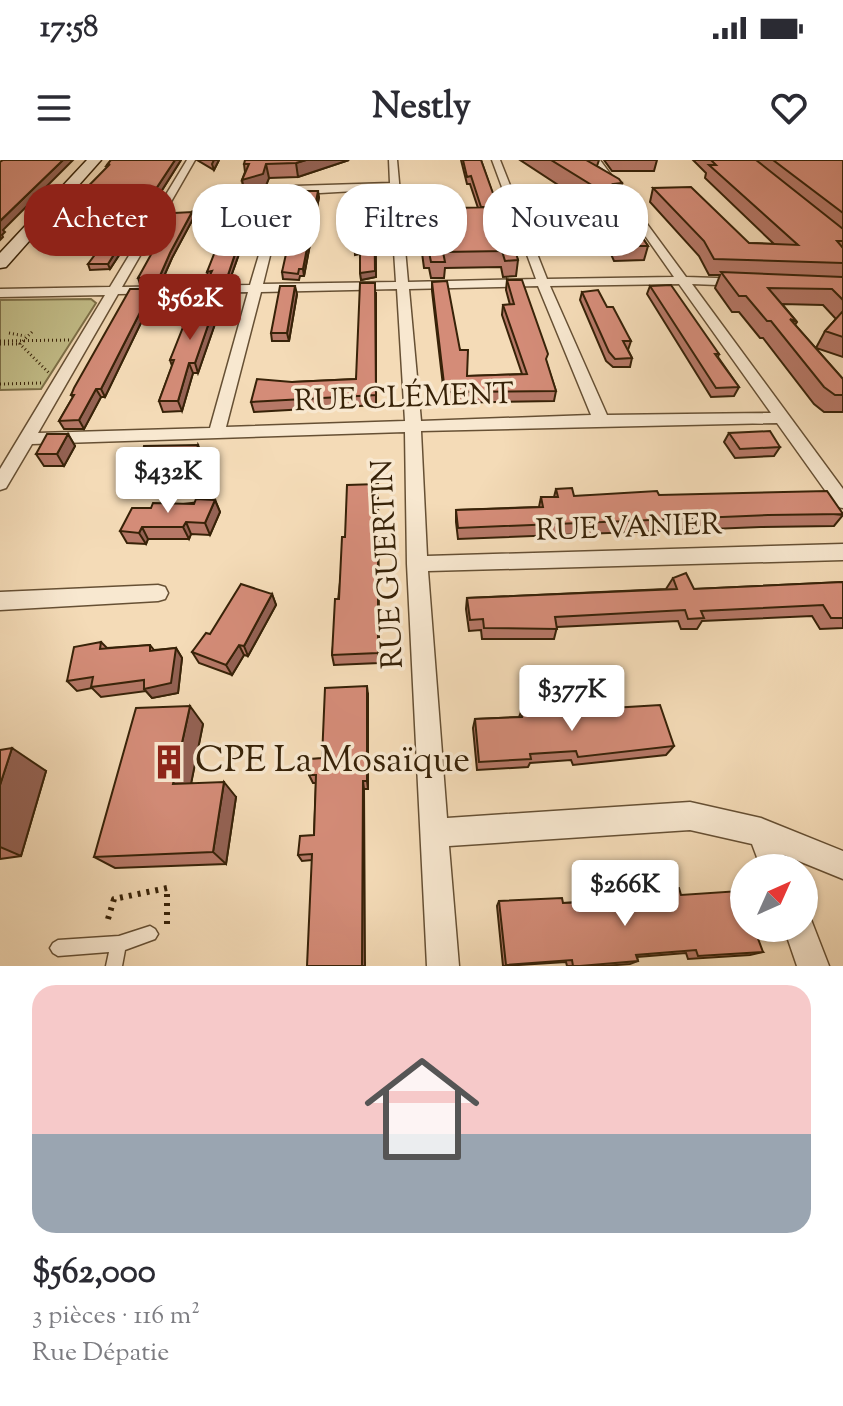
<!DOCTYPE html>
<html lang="fr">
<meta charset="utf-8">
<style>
body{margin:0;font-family:"Sorts Mill Goudy",serif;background:#f7f7f7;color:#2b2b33;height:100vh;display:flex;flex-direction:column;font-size:30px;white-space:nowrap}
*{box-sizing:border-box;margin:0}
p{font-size:26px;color:#7c7c81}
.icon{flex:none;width:44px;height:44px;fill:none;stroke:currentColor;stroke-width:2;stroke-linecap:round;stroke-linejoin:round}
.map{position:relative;height:806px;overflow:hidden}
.details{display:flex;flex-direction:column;background:#fff;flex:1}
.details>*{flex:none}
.hud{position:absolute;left:24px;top:24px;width:796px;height:72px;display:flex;gap:16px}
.needle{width:52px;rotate:45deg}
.buttons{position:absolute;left:730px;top:694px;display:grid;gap:16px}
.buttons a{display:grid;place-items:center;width:88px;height:88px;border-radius:50%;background:#fff;box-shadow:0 2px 6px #0004;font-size:40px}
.price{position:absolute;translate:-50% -68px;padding:0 18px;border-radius:8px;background:#fff;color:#222;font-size:26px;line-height:52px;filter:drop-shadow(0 2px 4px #0008)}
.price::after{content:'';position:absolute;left:50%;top:48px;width:24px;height:18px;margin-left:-12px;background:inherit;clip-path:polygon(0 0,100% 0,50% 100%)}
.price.active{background:#8f2418;color:#fff}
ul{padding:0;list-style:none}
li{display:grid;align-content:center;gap:16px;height:424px;padding:0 32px}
li span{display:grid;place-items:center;height:248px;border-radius:24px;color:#555}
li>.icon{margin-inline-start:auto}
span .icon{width:144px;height:144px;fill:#fffc;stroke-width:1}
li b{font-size:34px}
.tag{padding:0 28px;border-radius:32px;background:#fff;box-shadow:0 2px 6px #0004;font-size:28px;line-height:72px}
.tag.active{background:#8f2418;color:#fff}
.status{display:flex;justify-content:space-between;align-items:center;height:56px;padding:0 40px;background:#fff;direction:ltr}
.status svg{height:22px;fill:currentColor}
header{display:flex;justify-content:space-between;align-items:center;height:104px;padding:0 32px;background:#fff;font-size:36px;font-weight:700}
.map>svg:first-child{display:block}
.green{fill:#c3be89;stroke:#7d7048;stroke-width:2}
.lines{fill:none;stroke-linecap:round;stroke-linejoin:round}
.lane-casing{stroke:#665034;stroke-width:3}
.street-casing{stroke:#665034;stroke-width:3}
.secondary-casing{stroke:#372208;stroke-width:3}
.path-far1{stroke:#372208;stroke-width:3;stroke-dasharray:1 3;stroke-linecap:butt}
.path{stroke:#372208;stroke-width:6;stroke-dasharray:3 6;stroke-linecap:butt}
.lane{fill:#f8e8d0;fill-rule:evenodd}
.street{fill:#f8e8d0;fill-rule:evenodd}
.secondary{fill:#f8e8d0;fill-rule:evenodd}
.wall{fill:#b67867;stroke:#372208;stroke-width:2}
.shaded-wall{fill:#946254;stroke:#372208;stroke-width:2}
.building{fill:#d48c78;stroke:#372208;stroke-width:2}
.labels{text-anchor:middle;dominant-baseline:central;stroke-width:7;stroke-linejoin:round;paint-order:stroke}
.street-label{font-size:30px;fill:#372208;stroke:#f8e8d0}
.near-poi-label{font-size:36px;fill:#372208;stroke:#f8e8d0;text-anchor:start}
</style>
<div class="status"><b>17:58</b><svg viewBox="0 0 49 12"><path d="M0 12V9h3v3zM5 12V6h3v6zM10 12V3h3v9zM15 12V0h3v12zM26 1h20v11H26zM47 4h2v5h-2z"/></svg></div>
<header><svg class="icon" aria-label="menu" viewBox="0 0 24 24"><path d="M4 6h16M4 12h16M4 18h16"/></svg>Nestly<svg class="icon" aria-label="heart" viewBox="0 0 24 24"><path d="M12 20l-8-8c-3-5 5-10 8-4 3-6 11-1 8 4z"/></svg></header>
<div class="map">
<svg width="843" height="806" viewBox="0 0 843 806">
<rect width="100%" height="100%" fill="#f4dbb7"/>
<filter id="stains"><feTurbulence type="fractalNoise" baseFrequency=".0025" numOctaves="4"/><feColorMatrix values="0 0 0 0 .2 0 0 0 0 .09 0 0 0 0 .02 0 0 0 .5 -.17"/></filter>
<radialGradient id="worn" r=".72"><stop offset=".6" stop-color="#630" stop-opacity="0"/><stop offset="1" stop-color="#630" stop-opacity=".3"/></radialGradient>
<path class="green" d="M91,139L96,143L41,229L0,230V140Z"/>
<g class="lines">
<g class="lane-casing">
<path id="lane" d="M150,766L155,769L158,774L155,779L125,790L122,806H106L109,792L58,796L53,793L50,788L53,783L58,780L119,776Z"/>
</g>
<g class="street-casing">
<path id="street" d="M187,0H195L122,127L250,125L278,31L295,26L390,23L389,0H397L408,122L536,119L492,0H500L547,119L674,117L592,0H600L686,117L747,119V125L743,126L692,124L843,329V348L837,347L777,263L421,271L427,396L843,384V400L428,411L447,658L690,642L761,658L843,691V719L784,695L789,708H761L752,684L690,670L449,686L459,806H427L407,404L405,272L32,284L6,328L0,330V309L105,135L0,137V129L110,127ZM390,29L396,122L263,124L285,35ZM679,124L771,253L607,255L550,126ZM538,126L591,255L421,261L409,129ZM397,129L405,261L226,267L261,132ZM248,132L210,268L38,273L118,134Z
M158,425L165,427L168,433L165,439L158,441L0,450V432Z
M804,755L810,757L829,806H797L784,768H804Z"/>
</g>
<g class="secondary-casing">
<path id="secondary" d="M87,0H101L6,107L0,108V93Z"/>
</g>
<path class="path-far1" d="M32,172L20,184L50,214
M9,173L25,176
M0,181L70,180
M0,184H20
M0,224L42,223"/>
<path class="path" d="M108,759L114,739L167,728V770"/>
<use href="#lane" class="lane"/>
<use href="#street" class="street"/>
<use href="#secondary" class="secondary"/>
</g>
<path class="wall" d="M111,0H181L147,54L91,55L76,73L56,74L53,66L60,58L59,56L108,7L107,5Z
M197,0H219L214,10Z
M349,0L298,17L269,18L265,28L257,30L258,38L247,73L233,68L231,61L244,31L242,20L245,12L244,4Z
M461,0H481L507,75L518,100L516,116L503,117L501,107L445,108L444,118H431L429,108H424L422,93V77H443V72L451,71L450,63V48H478L470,24H467Z
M520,0H599L597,6L622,23L619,34L629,48L627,55L648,86L644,100L614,101L610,92L571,93L559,69L561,55H604Z
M604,0H657L654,11H612Z
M693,0H843V197L816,188L825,171L836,159L823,145L782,144L797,162L795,165L843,219V252H824L814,244L763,178H760L739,152H732L715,128L720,115H709L699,96L650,42L653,28L749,83L774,84L705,18L706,13Z
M319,37L304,116H300L299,120L283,119L282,112Z
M375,46L376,117L361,120L360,94L355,95L354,78Z
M192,52L194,57L172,98L161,123L140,124L138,118Z
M242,73L244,80L229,122L212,123L211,119H209L207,112L222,89Z
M125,86L110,109L90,110L88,104Z
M507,120L546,201L556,231L554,241L445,243L432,131V122L460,190L467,216L522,214L502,155L503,145H510L506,130Z
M650,126L719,194L718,197L739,227L734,236L711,237L647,134Z
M376,132V245L254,252L251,242L292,222L356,219Z
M582,132L607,147L631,181L628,190L632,198L630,207H613L606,201L580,140Z
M297,134L289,181H272L271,173Z
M225,135L198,213H193L182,251L163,252L159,241L172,206L170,200L195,147Z
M154,136L105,237H101L84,269H64L59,261L73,237L71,235Z
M729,273L780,287L774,296L735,298L724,282Z
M68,274L75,286L64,306H44L36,294Z
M203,297L199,316L146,318L140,306Z
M556,329L574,336L659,335L843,355L834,366L761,367L458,379L456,362V350L539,347L541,337H554Z
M378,336L379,503L334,505L332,495L345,377Z
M215,340L220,352L210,375L191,374L189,379H148L146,384L127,383L120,371L151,348Z
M673,418L694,429L843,422V468L820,469L812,456L702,461L697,469H681L678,461L557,467L554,479H482L481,470L469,471L466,449L467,438L666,429Z
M272,434L276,445L248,496L244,495L232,515L199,503L192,492L210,474Z
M101,482L107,488L150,485L154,490L176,488L182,498L178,533L152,538L146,531L101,537L92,528L77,531L67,521Z
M368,535V629H364L312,700L302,701L298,695L314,675L316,623H313L309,615Z
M612,548L674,586L666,595L573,605L571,600L530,603L528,607L477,610L473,568L475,559L519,557L521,552H610Z
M203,564L191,623L236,637L226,704L115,708L94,697Z
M0,590L46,611L21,696L0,699Z
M620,733L681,735L763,792L750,795L688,799L686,793L637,797L638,801L630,804L604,806H567L566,802L503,806L497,746L499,741L563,743L613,740V738Z"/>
<path class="shaded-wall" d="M63,0H73L3,70L5,72L2,75L3,77L0,80V61Z
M175,0H181L147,54L144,47Z
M214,0H219L214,10L212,4Z
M306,0H349L298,17L296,3Z
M266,4L269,18L265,28L245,34L242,20Z
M622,23L618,41L613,24Z
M257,30L258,38L247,73L246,65Z
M318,31L319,37L304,116L303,109Z
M375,40L376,117L361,120L360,113Z
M88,48L91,55L76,73L73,66Z
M192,52L194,57L172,98L161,123L159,118L170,93Z
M242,73L244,80L229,122L228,115Z
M123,80L125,86L110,109L108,104Z
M222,125L225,135L198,213L195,203Z
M295,126L297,134L289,181L287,173Z
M152,129L154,136L105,237L101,229Z
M189,203L193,213L182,251L178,241Z
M96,229L101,237L84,269L79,260Z
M68,274L75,286L64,306L57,294Z
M198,285L203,297L199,316L194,304Z
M378,324V336L379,503L378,493Z
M215,340L220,352L210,375L205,363Z
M186,362L191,374L189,379L183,367Z
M142,367L148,379L146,384L139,373Z
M272,434L276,445L248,496L244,486Z
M239,485L244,495L232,515L226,505Z
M176,488L182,498L178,533L152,538L144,529Z
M367,526L368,535V629L367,621Z
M190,546L203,564L188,639L173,624Z
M12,588L46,611L21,696L0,687V625Z
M363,621L364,629L365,806H362Z
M224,622L236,637L226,704L213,692Z"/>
<path class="building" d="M3,0H63L0,61V2Z
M111,0H175L144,47L88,48L73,66H53L62,56H59L110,4L107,5Z
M245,0H306L296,3L266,4L263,14L242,20L249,4H244Z
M463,0H481L499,50L497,47H481L471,16L467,17Z
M551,0H586L619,19L622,23L613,24L629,48Z
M711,0H756L843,69V81H837L843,88V103L714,99L704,81L653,28L691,27L749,83L798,85L709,5H716Z
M773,0H843V53Z
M257,30L246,65L231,61L241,31Z
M300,31H318L303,109H299L298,114L282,112Z
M374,35L375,111L360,113V88H355L354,78L357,36Z
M497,47L507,75H511L518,100L505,101L502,91H505L443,92L445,102H431L429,92H424L422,77H444L443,72L455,71L450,48Z
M192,52L170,93L159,118H138L174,53Z
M561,55H627L648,86H618L613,78L573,79Z
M231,69L242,73L228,115H210L212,111L207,112L216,89H222Z
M123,80L108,104H88L105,81Z
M721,112L843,117V140L832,129L768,128L797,162L790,159L843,219V235H835L824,227L771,161H767L746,136H739Z
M507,120H522L548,194L546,199L556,231L445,232L432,122L447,121L460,190H468L467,216L527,214L503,145L514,144Z
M360,123H375L376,235L251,242L257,219L292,222L356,219Z
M222,125L195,203H189L178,241H159L174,200H170L191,147H195L204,126Z
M671,125L719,194H715L739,227L716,228L650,126Z
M280,126H295L287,173H271Z
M130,129H152L101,229H96L79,260L59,261L74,235H71L74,228Z
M598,130L607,147H613L631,181H623L632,198L615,199L609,192L582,132Z
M843,151V177L825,171Z
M770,271L780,287L740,289L729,273Z
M47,274H68L57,294H36Z
M198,285L194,304L140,306L144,286Z
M378,324V493L332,495L335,439H339L342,377H345L347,325Z
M572,328L574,336L657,331L659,335L827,331L843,354L768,355L458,368L456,350L543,347L541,337H558L556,329Z
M196,339L215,340L205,363L186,362L183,367H142L139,373L120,371L132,348H151L153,343L194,344Z
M686,413L694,429L843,422V458H831L823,445L701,451L704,458L688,459L685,450L555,457L557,469L484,468L483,459L470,460L467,438L677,429L673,418Z
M241,424L272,434L244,486L239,485L226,505L192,492L206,473L210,474Z
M101,482L100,489L150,485V491L176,488L171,523L144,529V520L91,527L93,517L67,521L74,487Z
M367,526V621H363L362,806H307L312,694L298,695L300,676L314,675L316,615H309L310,599L322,598L325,528Z
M660,545L674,586L578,597L576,591L530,594L531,599L479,602L475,559L522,557L521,552H613L612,548Z
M190,546L173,624L224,622L213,692L94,697L136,548Z
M12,588L0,625V590Z
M679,728L681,735L740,731L744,741V768H754L763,792L698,796L696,790L636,795L638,801L580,806H573L572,800L506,805L499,741L562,738L563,743L592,742L621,739L620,733Z"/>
<defs>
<g id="building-bare" transform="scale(2.76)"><path d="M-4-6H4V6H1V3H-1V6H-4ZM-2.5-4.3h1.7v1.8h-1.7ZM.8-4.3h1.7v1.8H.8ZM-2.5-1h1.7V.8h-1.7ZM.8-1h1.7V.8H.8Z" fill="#8f2418" stroke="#f8e8d0" stroke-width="2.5" paint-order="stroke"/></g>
</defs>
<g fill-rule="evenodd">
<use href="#building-bare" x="169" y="602"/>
</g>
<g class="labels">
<g class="street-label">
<text transform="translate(404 239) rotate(-2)">RUE CLÉMENT</text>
<text transform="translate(629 369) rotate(-2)">RUE VANIER</text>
<text transform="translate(389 404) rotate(-93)">RUE GUERTIN</text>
</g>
<g class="near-poi-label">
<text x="195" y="602">CPE La Mosaïque</text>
</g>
</g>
<rect width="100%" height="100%" filter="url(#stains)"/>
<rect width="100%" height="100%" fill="url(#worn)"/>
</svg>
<div class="buttons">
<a><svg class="needle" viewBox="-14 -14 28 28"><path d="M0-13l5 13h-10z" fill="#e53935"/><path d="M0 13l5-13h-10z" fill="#7c7c81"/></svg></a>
</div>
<b class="price active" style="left:190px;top:182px">$562K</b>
<b class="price" style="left:168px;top:355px">$432K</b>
<b class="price" style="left:572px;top:573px">$377K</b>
<b class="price" style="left:625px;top:768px">$266K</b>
<div class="hud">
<a class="tag active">Acheter</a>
<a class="tag">Louer</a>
<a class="tag">Filtres</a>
<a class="tag">Nouveau</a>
</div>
</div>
<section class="details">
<ul>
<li><span style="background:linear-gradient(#f6c9c9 60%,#9aa5b1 0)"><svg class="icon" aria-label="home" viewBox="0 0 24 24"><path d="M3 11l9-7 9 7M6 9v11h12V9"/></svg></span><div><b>$562,000</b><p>3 pièces · 116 m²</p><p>Rue Dépatie</p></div></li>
</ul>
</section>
